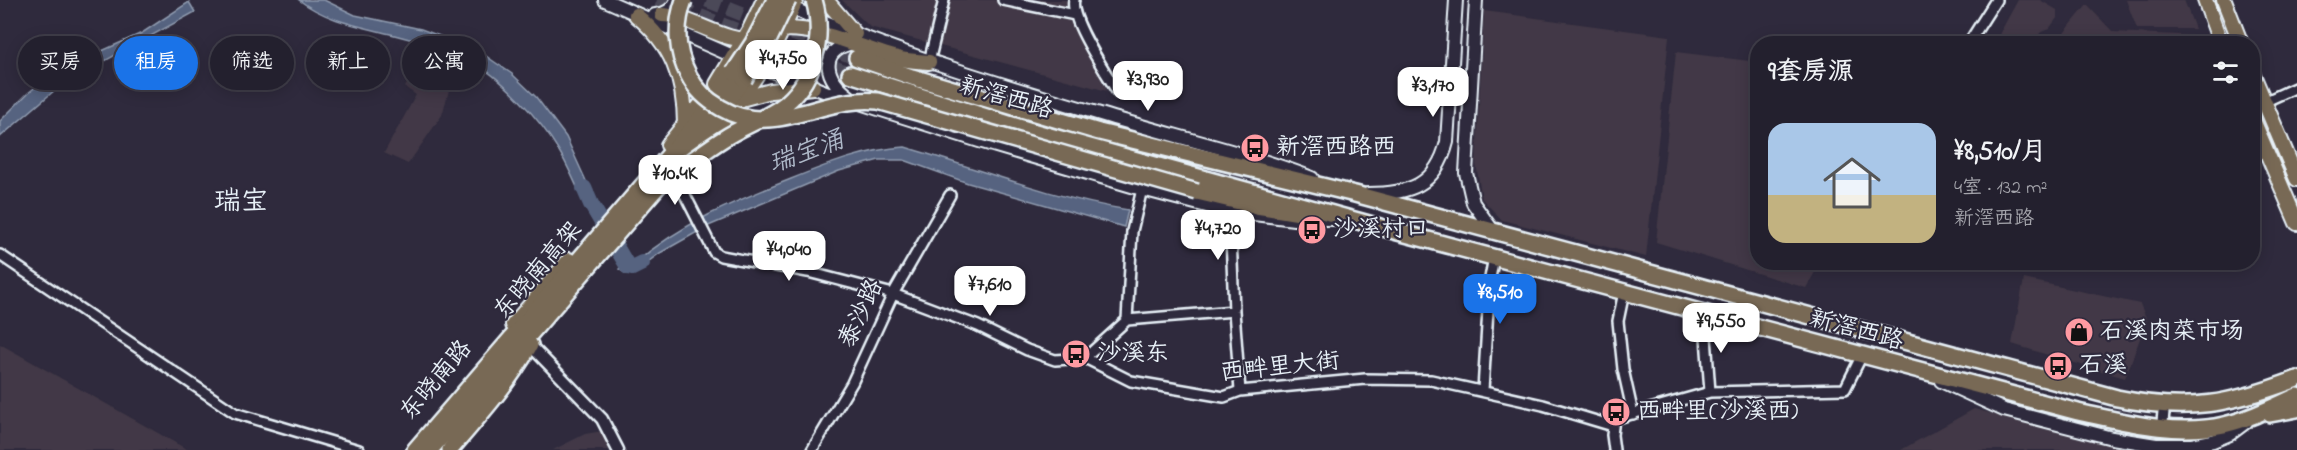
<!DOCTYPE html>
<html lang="zh">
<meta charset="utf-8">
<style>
body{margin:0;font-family:"Indie Flower","LXGW WenKai TC",sans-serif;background:#2f2d3a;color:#f1f3f6;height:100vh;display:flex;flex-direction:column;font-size:22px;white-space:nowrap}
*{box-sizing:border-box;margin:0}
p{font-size:20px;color:#a3a3aa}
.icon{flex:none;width:33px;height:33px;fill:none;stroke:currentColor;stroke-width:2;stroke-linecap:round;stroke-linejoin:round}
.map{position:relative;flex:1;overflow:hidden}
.panel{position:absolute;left:1750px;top:36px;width:510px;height:234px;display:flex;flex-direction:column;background:#23202e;border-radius:24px;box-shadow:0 3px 15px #0003,0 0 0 2px #403e4a}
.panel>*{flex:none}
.guide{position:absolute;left:18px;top:36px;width:570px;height:54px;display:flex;gap:12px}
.price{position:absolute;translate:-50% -51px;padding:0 14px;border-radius:12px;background:#fff;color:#222;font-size:20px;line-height:39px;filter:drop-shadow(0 2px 3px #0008)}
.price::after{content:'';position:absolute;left:50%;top:36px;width:18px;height:14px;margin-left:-9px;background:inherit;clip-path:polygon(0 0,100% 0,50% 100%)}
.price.on{background:#1a73e8;color:#fff}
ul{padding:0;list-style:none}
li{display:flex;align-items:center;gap:18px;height:150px;padding:0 18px}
li span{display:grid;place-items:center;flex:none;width:168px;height:120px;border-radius:18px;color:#555}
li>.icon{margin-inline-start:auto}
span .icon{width:72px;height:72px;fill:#fffc;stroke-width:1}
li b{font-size:26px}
h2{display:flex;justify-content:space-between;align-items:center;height:72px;padding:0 18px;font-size:26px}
.pill{padding:0 21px;border-radius:27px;background:#23202e;box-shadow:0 3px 15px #0003,0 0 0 2px #403e4a;font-size:21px;line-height:54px}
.pill.on{background:#1a73e8;color:#fff}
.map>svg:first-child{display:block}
.built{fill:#423946}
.water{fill:#566380;stroke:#909cb0;stroke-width:1.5}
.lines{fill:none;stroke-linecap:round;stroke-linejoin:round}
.river{stroke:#566380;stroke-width:16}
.trunk-tunnel{stroke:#4b4859;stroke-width:15;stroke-dasharray:15 8;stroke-linecap:butt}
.minor-casing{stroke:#e8f1f8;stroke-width:14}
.tertiary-casing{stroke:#e8f1f8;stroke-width:15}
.secondary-casing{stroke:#e8f1f8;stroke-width:16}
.primary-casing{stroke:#e8f1f8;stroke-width:18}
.trunk-casing{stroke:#e8f1f8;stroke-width:20}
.minor{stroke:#2f2a3d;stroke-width:9}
.tertiary{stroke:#2f2a3d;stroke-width:10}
.secondary{stroke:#2f2a3d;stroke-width:12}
.primary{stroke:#786954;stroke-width:14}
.trunk{stroke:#786954;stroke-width:15}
.trunk-bridge-casing{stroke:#e8f1f8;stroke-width:20;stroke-linecap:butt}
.trunk-bridge{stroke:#786954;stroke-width:15}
.labels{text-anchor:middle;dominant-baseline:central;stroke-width:4.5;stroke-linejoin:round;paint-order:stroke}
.street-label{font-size:24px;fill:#e8f1f8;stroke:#2f2a3d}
.poi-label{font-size:24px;fill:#e8f1f8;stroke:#2f2a3d;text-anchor:start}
.water-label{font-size:26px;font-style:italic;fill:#aeb8c8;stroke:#2f2a3d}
.quarter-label{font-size:27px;fill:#e8f1f8;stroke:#2f2a3d}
</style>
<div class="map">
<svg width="2297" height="450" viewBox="0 0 2297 450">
<rect width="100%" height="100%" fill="#2f2a3d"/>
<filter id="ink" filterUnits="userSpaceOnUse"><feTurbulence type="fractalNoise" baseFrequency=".0167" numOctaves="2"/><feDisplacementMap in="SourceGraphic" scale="12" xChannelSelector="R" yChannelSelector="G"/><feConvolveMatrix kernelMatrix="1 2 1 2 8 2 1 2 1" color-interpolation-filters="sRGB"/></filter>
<g filter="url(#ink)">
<path class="built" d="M842,0H1069L1067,11L1107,91L870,27Z
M2018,0H2040L2057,10V18L2049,29L2041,32L2032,43H1997L1995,42Z
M2126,0H2184L2195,29H2137Z
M2087,5L2113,32L2200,36L2202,43H2056Z
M1484,11L1669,36L1646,257L1502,220L1482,199L1476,164Z
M1676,52L1758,62V262L1820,263L1806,288L1656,242Z
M418,66L450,87L442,115L408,164L384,153L416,95L405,87Z
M2024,279L2140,304L2147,320L2125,378L2012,344Z
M0,344L188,450H0Z
M1974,409L2133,450H1901Z
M603,431L613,450H553L585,434Z"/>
<path class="water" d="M299,0H324L355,15L421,29L477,50L512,74L536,97L566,137L597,205L589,213C579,193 571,171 559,151C542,122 502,76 470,61C448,50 425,43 402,37C366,27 329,23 299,0Z
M189,2L195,12L62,84L0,137V121L28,93L55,72L142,33Z
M905,147C979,169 1052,198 1128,210L1124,227L968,183L904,160H879L839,171L706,227L660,253L633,273L626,274L619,269L628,258L634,264C680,224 735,201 791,179C828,164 866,149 905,147Z"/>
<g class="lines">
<path class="river" d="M584,188L591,204L628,267L632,268L642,263"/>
<path class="trunk-tunnel" d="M657,0L850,74
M707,0L857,58"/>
<g class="minor-casing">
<path id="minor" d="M1003,0L1075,15
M1074,0C1069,19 1107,74 1118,93
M1968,44L1996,0
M929,62L944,0
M2253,107L2297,87
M671,182L684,193L714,252L721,256L808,272L893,294L978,326L1027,350L1055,360L1085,358L1131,381L1224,397L1240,391L1365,379L1431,380L1543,405L1613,426
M1230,211L1234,311L1240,391
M0,255L235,413L359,450
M1624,292L1618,321L1623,369L1633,414
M1127,320L1132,231L1142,189
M1127,320L1234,311
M1085,358L1127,320
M1483,390L1490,278L1494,257
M1710,392L1706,337L1711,315
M812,450L852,383L893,294L950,195
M1614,450L1612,435L1614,419L1710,392L1845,389L1862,355"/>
</g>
<g class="tertiary-casing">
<path id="tertiary" d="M530,345L602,419L618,450
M2162,428L2164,406"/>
</g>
<g class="secondary-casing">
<path id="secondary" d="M605,0L735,57L831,94L979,141L1142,189L1222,210L1294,219H1339
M1476,0L1466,173L1473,203L1493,231
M785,5C889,51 998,84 1107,116C1176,137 1245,152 1312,178
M655,15C665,15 673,9 677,0
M850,97C825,80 817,50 853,43
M1368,194C1409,194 1436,186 1447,142L1456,0
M1941,381L2004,410L2112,438L2156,445H2192L2213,441L2230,434L2246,422"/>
</g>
<g class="primary-casing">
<path id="primary" d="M826,0L855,34
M2205,0L2221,44
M2224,0L2241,44
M636,15C672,44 685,79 685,125
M662,15C691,16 728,45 753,39
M777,30C817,24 863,50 901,59C910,61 920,61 929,62
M2253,75L2297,179
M717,84L750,29L764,0
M741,99L771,91L813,87
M2253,120L2297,223
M668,145L703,102
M697,153C738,106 772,58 796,0
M513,325L569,260"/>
</g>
<g class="trunk-casing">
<path id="trunk" d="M857,58L912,77L1099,132L1355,194L2117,398C2188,413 2231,404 2297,379
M850,74L1028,130L1398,232L2078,412C2125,422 2176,436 2224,425C2250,419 2273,407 2297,396
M1197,192L1256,206L1306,214
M2270,414L2297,409
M415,450L695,125L734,72
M430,450L703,134L744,79
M450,450C479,416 508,384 530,345"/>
</g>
<use href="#minor" class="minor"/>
<use href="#tertiary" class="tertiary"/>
<use href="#secondary" class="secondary"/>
<use href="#primary" class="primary"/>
<use href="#trunk" class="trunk"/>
<g class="trunk-bridge-casing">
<path id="trunk-bridge" d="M684,0C675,25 676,52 689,76C696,90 707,100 721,108C774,139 823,95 878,101L1197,192
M734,72L753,43L775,0
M744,79L770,37L788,0
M659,185C680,169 701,153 723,139C741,127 762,120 780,108C814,84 825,38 814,0"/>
</g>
<use href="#trunk-bridge" class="trunk-bridge"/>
</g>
</g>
<defs>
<g id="bus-disc" transform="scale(1.5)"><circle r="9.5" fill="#ff9aa2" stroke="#2f2a3d"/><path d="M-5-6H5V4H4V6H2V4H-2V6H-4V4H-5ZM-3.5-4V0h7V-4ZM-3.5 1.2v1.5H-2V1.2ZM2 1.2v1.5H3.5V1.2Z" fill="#111"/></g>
<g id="shop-disc" transform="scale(1.5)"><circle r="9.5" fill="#ff9aa2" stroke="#2f2a3d"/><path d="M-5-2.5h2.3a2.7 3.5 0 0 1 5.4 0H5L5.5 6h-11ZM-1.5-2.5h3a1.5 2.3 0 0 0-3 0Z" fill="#111"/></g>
</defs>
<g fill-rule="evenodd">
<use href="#bus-disc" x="1255" y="148"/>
<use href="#bus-disc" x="1312" y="230"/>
<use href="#shop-disc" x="2079" y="332"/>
<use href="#bus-disc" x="1076" y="354"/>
<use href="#bus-disc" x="2058" y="366"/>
<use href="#bus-disc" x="1616" y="412"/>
</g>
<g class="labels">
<g class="street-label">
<text transform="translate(1006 99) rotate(16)">新滘西路</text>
<text transform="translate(539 271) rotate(-49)">东晓南高架</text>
<text transform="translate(862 314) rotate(-65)">泰沙路</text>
<text transform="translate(1856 331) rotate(15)">新滘西路</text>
<text transform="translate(1280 368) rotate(-6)">西畔里大街</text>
<text transform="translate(437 381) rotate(-50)">东晓南路</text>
</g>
<g class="poi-label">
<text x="1276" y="148">新滘西路西</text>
<text x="1333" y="230">沙溪村口</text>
<text x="2100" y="332">石溪肉菜市场</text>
<text x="1097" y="354">沙溪东</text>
<text x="2079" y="366">石溪</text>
<text x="1637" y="412">西畔里(沙溪西)</text>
</g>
<g class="water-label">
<text transform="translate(807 153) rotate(-20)">瑞宝涌</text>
</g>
<g class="quarter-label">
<text x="241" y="202">瑞宝</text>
</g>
</g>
</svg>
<b class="price" style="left:783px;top:91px">¥4,750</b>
<b class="price" style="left:1148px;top:112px">¥3,930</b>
<b class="price" style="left:1433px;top:118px">¥3,170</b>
<b class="price" style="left:675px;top:206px">¥10.4K</b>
<b class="price" style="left:1218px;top:261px">¥4,720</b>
<b class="price" style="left:789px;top:282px">¥4,040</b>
<b class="price" style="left:990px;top:317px">¥7,610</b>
<b class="price on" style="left:1500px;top:325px">¥8,510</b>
<b class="price" style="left:1721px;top:354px">¥9,550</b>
<div class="guide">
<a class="pill">买房</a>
<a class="pill on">租房</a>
<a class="pill">筛选</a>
<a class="pill">新上</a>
<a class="pill">公寓</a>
</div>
<section class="panel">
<h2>9套房源<svg class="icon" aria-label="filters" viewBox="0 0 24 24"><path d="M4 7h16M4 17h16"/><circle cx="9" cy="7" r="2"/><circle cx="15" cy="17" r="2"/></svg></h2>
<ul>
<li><span style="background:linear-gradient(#a9c7e8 60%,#c2b280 0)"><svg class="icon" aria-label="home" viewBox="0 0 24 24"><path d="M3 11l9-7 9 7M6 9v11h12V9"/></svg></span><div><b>¥8,510/月</b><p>4室 · 132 m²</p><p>新滘西路</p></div></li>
</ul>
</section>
</div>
